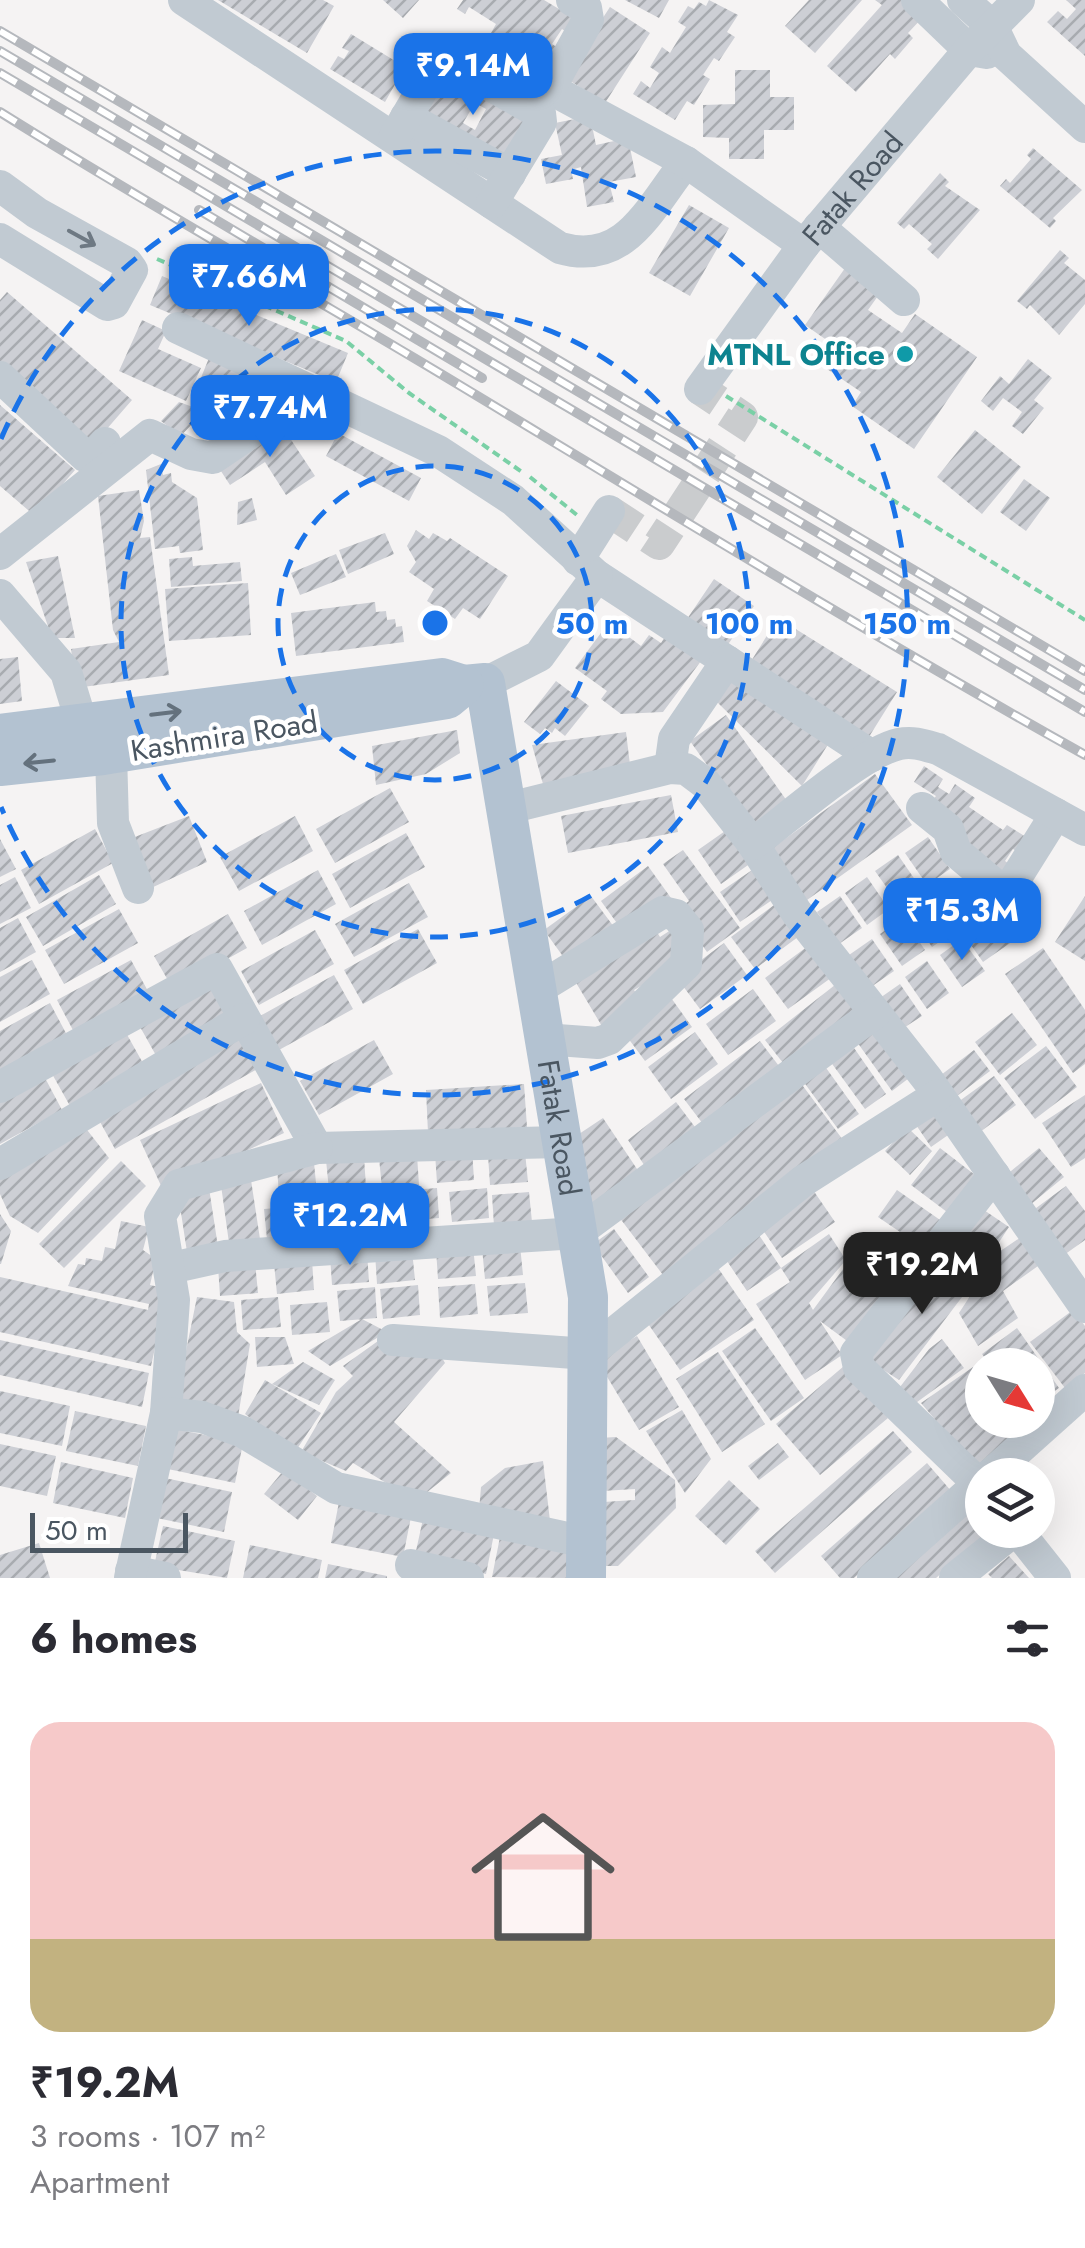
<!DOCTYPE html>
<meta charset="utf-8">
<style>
body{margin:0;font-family:Jost,sans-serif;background:#f2f2f3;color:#2b2b33;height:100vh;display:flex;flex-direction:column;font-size:38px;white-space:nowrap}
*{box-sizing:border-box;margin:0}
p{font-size:32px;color:#7c7c81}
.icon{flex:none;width:55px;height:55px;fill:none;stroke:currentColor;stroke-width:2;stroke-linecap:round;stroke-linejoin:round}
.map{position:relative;height:1578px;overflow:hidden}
.side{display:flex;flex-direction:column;background:#fff;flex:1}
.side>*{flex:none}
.needle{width:65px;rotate:127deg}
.controls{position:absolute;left:965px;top:1348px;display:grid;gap:20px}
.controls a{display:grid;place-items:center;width:90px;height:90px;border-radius:50%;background:#fff;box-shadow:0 10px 40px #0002;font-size:50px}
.scale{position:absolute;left:30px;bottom:25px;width:158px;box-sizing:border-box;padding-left:10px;border:5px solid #4a5661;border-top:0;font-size:28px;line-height:35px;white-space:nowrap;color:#4a5661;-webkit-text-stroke:8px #fff;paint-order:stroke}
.price{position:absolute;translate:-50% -85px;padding:0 22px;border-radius:20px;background:#1a73e8;color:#fff;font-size:32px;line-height:65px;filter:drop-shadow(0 2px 5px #0008)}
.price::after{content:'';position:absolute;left:50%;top:60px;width:30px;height:22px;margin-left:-15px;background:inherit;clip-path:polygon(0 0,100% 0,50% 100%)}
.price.selected{background:#222;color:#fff}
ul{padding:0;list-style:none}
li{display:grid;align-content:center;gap:20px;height:530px;padding:0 30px}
li span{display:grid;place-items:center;height:310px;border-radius:30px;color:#555}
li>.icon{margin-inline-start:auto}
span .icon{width:180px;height:180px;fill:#fffc;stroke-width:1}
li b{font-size:42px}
h2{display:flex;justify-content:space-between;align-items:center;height:120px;padding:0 30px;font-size:42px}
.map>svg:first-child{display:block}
.building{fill:url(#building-hatch);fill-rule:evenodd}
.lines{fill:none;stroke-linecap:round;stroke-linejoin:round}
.minor-tunnel{stroke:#caccce;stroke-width:32;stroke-dasharray:32 16;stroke-linecap:butt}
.path{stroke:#7ad0a6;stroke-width:4;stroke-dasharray:8 5;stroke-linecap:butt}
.minor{stroke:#c1cad2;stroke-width:32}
.major{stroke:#b3c2d1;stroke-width:40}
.rail-casing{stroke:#b5b8bd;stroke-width:10}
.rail{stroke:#fff;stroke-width:6;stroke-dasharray:19;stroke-linecap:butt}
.oneway{stroke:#6e7983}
.oneway2{stroke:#64717d}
.ring{fill:none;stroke:#1a73e8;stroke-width:5;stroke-dasharray:18 12}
.culture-dot{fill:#0f9aa8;stroke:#fff;stroke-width:4}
.labels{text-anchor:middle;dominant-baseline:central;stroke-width:9;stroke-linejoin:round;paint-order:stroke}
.street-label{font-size:30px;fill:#4a5661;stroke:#fff}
.culture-label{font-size:30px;font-weight:bold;fill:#0d838f;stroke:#fff;text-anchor:end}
.centre{fill:#1a73e8;stroke:#fff;stroke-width:5}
.ring-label{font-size:30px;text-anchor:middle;font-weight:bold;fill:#1a73e8;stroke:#fff;stroke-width:9;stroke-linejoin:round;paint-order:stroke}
</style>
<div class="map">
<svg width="1085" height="1578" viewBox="0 0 1085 1578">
<defs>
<pattern id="building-hatch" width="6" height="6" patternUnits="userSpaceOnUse" patternTransform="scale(2.5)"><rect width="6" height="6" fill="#cdcfd5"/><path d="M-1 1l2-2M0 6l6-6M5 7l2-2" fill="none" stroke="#a8abb0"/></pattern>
</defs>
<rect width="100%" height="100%" fill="#f5f3f3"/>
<path class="building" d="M218,0H323L334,6L307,53Z
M383,0H419L403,18Z
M463,0H544L559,9L564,1L583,13L569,34L562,29L552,44L558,48L545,68L533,60L538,52L517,39L512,46L491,33L496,24L469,7L465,14L457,9Z
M625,0H669L659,18Z
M709,0L738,15L727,32L735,37L719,61L714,58L703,75L710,79L694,105L687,101L675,120L633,94L641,81L650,88L659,73L650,67L662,47L670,53L686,27L678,22L688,6L694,9L699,2L706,6Z
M809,0H862L815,53L785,26Z
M875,0H906L924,16L908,33L913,38L895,59L890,54L856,92L827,66L882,5Z
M1066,0H1085V56L1047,22L1058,11L1067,19L1076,9Z
M610,7L650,33L605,103L564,77Z
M351,34L405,67L385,102L330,69L338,56L344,59L349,51L342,48Z
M444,67L522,117L527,133L506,169L416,116ZM475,103L486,109L475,130L463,123Z
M735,70H770V97H794V130H764V159H729V138L703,137V105L735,104Z
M590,116L596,145L628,138L636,177L609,182L614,202L587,207L581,167L571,170L573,179L546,184L541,159L562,155L555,123Z
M1033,148L1082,190L1053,218L1056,221L1050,228L1000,186L1006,179L1010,183L1031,159L1027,155Z
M940,173L949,182L945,186L980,210L938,259L927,249L932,244L909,224L904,229L897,223Z
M689,205L729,228L690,296L649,273Z
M1060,250L1069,258L1064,263L1085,280V304L1059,335L1030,305L1027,309L1017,301Z
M850,261L885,286L868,310L902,333L915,314L977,357L914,449L852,406L861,392L827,369L841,350L805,325Z
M162,276L348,353L336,382L150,305Z
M7,292L132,400L92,446L0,367V300Z
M142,320L166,331L158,349L201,368L186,401L119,371Z
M209,358L286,390L275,417L198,385Z
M1028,359L1052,378L1034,400L1044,408L1023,434L1012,426L1022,412L1003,398L993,411L981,401L1000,376L1009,384Z
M179,402L243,425L217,449L192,424L181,436L161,421Z
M0,405L75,470L35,516L0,486Z
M280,423L315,476L286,495L265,462L230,485L217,465Z
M975,430L1021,467L982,514L937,477Z
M338,433L421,478L409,501L326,456Z
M161,464L163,475L171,473L172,482L197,498L203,550L180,553L179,546L155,549L146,470Z
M1024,479L1050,498L1026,531L1000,512Z
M139,490L144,521L140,538L150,537L169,675L76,688L71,649L119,642L113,630L98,496Z
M252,498L257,520L237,525L238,502Z
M416,530L429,539L433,533L447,541L450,538L508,576L480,619L463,608L455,619L427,601L434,589L409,572L416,562L407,546Z
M385,533L394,554L348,574L339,550Z
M336,554L346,577L300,595L291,573Z
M58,556L75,638H52L26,562Z
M192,557L193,566L240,562L242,581L171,587L169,559Z
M714,579L754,606L727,646L687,619Z
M248,583L251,635L169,641L165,589Z
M375,602L376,612L386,611L387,620L395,619L396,627L402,626L404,642L296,656L291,613Z
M778,618L897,692L867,740L748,666Z
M609,622L641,646L649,635L661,643L664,638L704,657L663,712L621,714L601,699L607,691L575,668Z
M18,657L22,701L0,704V659Z
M734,678L832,738L802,786L714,699Z
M556,681L589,706L565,736L555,728L552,733L545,728L540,734L524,722Z
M726,715L787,801L751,827L690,741Z
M457,730L460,753L426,774L376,785L372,746Z
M626,732L630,765L543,784L532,745Z
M924,766L943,779L938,787L949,794L955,784L975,798L969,807L1003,830L1007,825L1031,840L1021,854L1013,849L1005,861L1015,868L1004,883L931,802L936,796L914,782Z
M875,774L912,825L807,900L771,849Z
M390,788L409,822L335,863L316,829Z
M671,795L678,832L568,853L561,816Z
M189,816L207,862L149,889L127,840Z
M295,816L313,851L239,891L220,857Z
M95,829L113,863L39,904L21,870Z
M728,829L751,863L721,884L698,850Z
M406,833L425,867L350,908L332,874Z
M928,837L950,869L927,885L905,853Z
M0,839L16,869L0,877Z
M683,850L740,928L707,952L677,910L689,901L663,864Z
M898,855L920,887L897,902L875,871Z
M648,866L671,898L624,933L601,901Z
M755,868L775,898L740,922L720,892Z
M318,870L336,904L262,945L244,911Z
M99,875L116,904L43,946L26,917Z
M15,877L31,908L0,924V885Z
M867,877L889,909L867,925L845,893Z
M964,879L986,911L963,927L941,895Z
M409,883L428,917L354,957L335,924Z
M591,896L614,927L567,962L544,930Z
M840,896L862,928L839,944L817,912Z
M1085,896V961L1055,942Z
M933,899L955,931L932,947L910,915Z
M778,902L802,934L755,969L731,937Z
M119,909L138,943L64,984L45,950Z
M1003,911L1020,936L983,962L966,938Z
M228,914L247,948L173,989L154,956Z
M18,918L36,952L0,972V928Z
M903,918L925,950L902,966L880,934Z
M674,928L684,961L634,990L643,1004L603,1028L575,981L657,932L660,937Z
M418,929L437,963L363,1004L344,970Z
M315,930L334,964L259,1005L241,971Z
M872,939L894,971L871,987L849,955Z
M962,939L985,971L962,987L940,955Z
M724,943L747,975L700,1009L677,978Z
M812,943L835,975L788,1009L765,978Z
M1043,948L1085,1010V1064L1073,1073L1005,974Z
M32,960L50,994L0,1022V977Z
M131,960L149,993L75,1034L57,1000Z
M927,961L949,993L927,1009L905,977Z
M334,975L353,1009L279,1050L260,1016Z
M840,981L863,1010L787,1068L765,1040Z
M214,984L232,1018L158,1059L139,1025Z
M900,984L922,1016L899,1031L877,1000Z
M753,989L776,1021L728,1055L706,1024Z
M669,995L692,1027L645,1061L622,1030Z
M50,1003L68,1037L0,1075V1031Z
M1012,1013L1037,1045L1000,1075L975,1042Z
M878,1027L913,1075L892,1091L857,1042Z
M240,1029L261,1067L115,1149L94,1111Z
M125,1031L144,1065L70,1106L51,1072Z
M695,1032L718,1064L671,1099L648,1067Z
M374,1040L393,1074L319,1115L300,1081Z
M760,1041L782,1070L706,1128L684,1099Z
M852,1045L886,1094L865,1109L830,1061Z
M1046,1046L1077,1087L1035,1119L1004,1078Z
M974,1050L990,1071L953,1099L937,1078Z
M824,1065L859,1114L838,1129L803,1081Z
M44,1076L62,1110L0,1144V1100Z
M994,1076L1016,1105L980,1132L958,1102Z
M800,1082L843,1140L663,1275L619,1217Z
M261,1083L284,1133L163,1190L140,1140Z
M524,1084L527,1127L428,1133L426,1090Z
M1085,1095V1158L1071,1167L1042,1123Z
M676,1102L698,1131L646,1168L628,1140Z
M932,1105L951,1133L931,1147L912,1119Z
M603,1118L641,1175L594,1212L564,1144Z
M84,1126L109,1158L38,1233L10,1216L0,1194V1174Z
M907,1127L932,1151L910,1175L885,1151Z
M940,1148L979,1178L951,1215L911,1185Z
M1039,1148L1064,1177L1030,1205L1005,1176Z
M472,1149L474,1180L437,1183L435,1153Z
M525,1152L528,1182L490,1185L488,1155Z
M417,1155L419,1185L382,1188L379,1158Z
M364,1157L366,1187L329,1190L326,1160Z
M121,1161L146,1186L64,1268L39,1244Z
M314,1163L317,1193L279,1196L277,1166Z
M251,1180L260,1239L229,1243L221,1185Z
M1066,1186L1085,1211V1240L1064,1255L1032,1211Z
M811,1187L835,1222L782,1258L758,1223Z
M209,1188L218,1247L187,1252L178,1193Z
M437,1188L439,1218L402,1221L399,1191Z
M487,1188L489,1218L452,1222L449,1192Z
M897,1190L943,1222L925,1249L878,1217Z
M529,1192L532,1222L494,1226L492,1195Z
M387,1194L389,1225L352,1228L350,1198Z
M342,1200L344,1230L307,1233L304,1203Z
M302,1206L304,1236L267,1239L264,1209Z
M978,1206L1009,1227L982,1268L951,1248Z
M0,1214L11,1231L1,1264H0Z
M121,1221L149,1227L143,1250L156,1259L150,1285L168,1289L151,1366L0,1332V1277L148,1310L149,1304L68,1286L78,1264L85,1265L86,1258L102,1261L105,1247L115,1249Z
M614,1229L649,1277L628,1293L593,1244Z
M757,1232L781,1268L747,1291L723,1255Z
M829,1234L846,1260L809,1303L813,1310L846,1265L889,1297L854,1346L820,1321L842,1355L805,1380L756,1304L790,1282L781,1268Z
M1024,1235L1045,1261L1003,1291L1018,1318L978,1346L959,1313L999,1252Z
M520,1245L523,1275L485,1279L482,1248Z
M473,1246L476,1276L438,1279L436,1249Z
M412,1250L415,1280L377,1284L375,1253Z
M367,1252L369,1282L332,1285L330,1255Z
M946,1253L978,1276L899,1380L865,1358Z
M312,1260L314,1290L277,1294L274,1263Z
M255,1262L258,1293L220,1296L218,1266Z
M716,1265L754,1320L680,1370L642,1315Z
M525,1283L528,1313L490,1316L487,1286Z
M475,1284L478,1314L440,1318L438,1287Z
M418,1285L420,1315L383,1319L380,1289Z
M375,1287L377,1318L340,1321L337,1291Z
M197,1297L234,1302L237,1332L250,1344L238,1417L175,1405Z
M278,1297L281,1327L243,1330L241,1300Z
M327,1302L330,1332L292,1335L290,1305Z
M1073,1310L1085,1326V1373L1065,1388L1030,1342Z
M362,1319L387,1332L330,1366L308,1351Z
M755,1328L804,1398L771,1421L722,1351Z
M1017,1328L1059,1388L1038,1403V1365H990L982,1354Z
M637,1336L679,1407L639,1430L597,1360Z
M255,1337H285L294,1364L257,1367Z
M942,1339L964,1368L913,1405L900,1387L929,1349Z
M0,1340L149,1373L142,1407L0,1375Z
M378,1341L437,1349L445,1363L394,1422L451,1473L416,1501L353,1463L346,1471L301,1452L336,1392L353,1376L343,1366Z
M718,1352L765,1424L722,1452L676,1379Z
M303,1362L335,1380L319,1405L272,1384Z
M844,1366L888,1418L820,1475L776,1424Z
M973,1367L982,1378V1420H1019L1028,1429L976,1468L921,1403Z
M265,1380L321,1413L295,1452L245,1414Z
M0,1391L70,1406L62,1446L0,1433Z
M682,1410L711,1459L685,1493L646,1431Z
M75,1411L146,1426L138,1466L66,1451Z
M171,1428L243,1443L235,1483L163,1468Z
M893,1431L912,1452L775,1573L755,1551Z
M616,1437L675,1480L676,1508L618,1566H606L603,1502L635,1500V1489L602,1491L599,1438Z
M778,1443L789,1457L759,1480L748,1466Z
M0,1444L56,1456L47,1496L0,1486Z
M543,1461L550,1521L479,1511L481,1487L505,1468Z
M61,1462L133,1478L125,1518L53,1503Z
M927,1463L952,1492L854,1578H840L821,1556Z
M284,1470L317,1496L298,1520L264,1494Z
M160,1477L232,1492L224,1532L152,1517Z
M729,1480L760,1509L726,1545L695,1516Z
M339,1502L411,1517L403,1557L331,1543Z
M966,1508L988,1532L936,1578H886Z
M423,1519L494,1534L486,1574L414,1560Z
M163,1526L235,1541L227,1578L154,1566Z
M500,1537L572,1552L567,1578L492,1577Z
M39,1543L50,1578H0V1555Z
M250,1545L322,1560L318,1578H243Z
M1009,1556L1029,1578H992L988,1574Z
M328,1564L387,1576V1578H325Z"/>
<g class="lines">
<path class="minor-tunnel" d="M609,511L659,544L742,417L700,389"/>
<path class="path" d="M157,259L346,341L409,393L522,472
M726,396L1085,620
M530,477L577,515"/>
<g class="minor">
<path d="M184,0L560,248C626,267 649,208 686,162"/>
<path d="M917,0L969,50L987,53"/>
<path d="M963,0L992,26L1006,55L1085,127"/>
<path d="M543,85L686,162L804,245"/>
<path d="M550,88L588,20L586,8L572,0"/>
<path d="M406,117L510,174"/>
<path d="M394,138L439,61H447L540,113L541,122L492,203"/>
<path d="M0,186L37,213L127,263L132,270L114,303L107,305L0,239"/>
<path d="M819,227L904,300"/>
<path d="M178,328L438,451L513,500L597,576L872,756"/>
<path d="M0,377L85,456L94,455L105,443"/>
<path id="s1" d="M700,389L804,245L969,50L1019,0"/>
<path d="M0,554L150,435L191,454L213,458L259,427"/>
<path d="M578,560L609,511"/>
<path d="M0,595L66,672L82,724"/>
<path d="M485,683L539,656L597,576"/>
<path d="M111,754L113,823L138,888"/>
<path d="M670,768L674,739L727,661"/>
<path d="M509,808L670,768L686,769L706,784L753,844L797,913L928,1080L1085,1307"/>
<path d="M922,808L948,829L956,852L1000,889H1009L1056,814"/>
<path d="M753,844C786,820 862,752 899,744C913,741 924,745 938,749L1085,830"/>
<path d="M536,990L663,912L676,915L688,930L686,964L609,1039L598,1043L544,1039"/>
<path d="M0,1087L217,969L317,1148L561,1142"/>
<path d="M0,1164L244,1019"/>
<path d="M171,1268L225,1256L577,1233L875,1013"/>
<path d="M393,1340L588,1354L803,1181L938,1095"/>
<path d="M166,1413L174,1300L160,1216L179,1185L317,1148"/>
<path d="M990,1475L1085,1390"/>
<path d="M982,1487L859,1368L856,1353L994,1175"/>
<path d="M1017,1530L1055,1578"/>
<path d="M411,1565L468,1578"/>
<path d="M131,1571L165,1578"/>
<path d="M130,1578L166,1413L202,1417L243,1432L336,1488L586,1542"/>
<path d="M873,1578L982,1481"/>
<path d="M955,1578L1015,1530"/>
</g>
<g class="major">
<path id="s2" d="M464,685L485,683L588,1297L586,1578"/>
<path d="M0,734L442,678L464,685L447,699L103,755L0,766"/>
</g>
<g class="rail-casing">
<path id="rail" d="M0,31L1085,671
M0,51L1085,690
M0,73L1085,712
M0,112C145,203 294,286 441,374C655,503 867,633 1085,755
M199,210L482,378"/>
</g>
<use href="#rail" class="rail"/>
</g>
<defs><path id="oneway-shaft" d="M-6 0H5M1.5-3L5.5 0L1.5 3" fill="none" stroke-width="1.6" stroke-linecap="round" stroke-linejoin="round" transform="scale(2.5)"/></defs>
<use class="oneway" href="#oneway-shaft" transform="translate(82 238) rotate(29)"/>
<g class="oneway2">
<use href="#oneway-shaft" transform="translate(166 713) rotate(-7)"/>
<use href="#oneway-shaft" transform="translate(39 762) rotate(174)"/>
</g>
<g class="ring">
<circle cx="435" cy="623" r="157"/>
<circle cx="435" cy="623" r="314"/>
<path d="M1 439A472 472 0 1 1 1 807"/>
</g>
<circle class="culture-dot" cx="905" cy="354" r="10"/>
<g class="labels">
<g class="street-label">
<text stroke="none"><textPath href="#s1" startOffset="252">Fatak Road</textPath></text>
<text transform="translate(224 736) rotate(-9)">Kashmira Road</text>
<text stroke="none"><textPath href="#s2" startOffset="472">Fatak Road</textPath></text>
</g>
<g class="culture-label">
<text x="885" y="354">MTNL Office</text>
</g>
</g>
<circle cx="435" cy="623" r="15" class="centre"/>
<g class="ring-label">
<text x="592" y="634">50 m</text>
<text x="749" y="634">100 m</text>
<text x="907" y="634">150 m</text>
</g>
</svg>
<div class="controls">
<a><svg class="needle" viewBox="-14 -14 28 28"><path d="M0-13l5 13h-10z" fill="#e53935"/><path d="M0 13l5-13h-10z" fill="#7c7c81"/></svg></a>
<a><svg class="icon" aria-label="layers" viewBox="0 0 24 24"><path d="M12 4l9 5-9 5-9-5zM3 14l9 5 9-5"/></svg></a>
</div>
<div class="scale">50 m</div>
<b class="price" style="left:473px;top:118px">₹9.14M</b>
<b class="price" style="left:249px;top:329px">₹7.66M</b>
<b class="price" style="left:270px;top:460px">₹7.74M</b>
<b class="price" style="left:962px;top:963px">₹15.3M</b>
<b class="price" style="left:350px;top:1268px">₹12.2M</b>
<b class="price selected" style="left:922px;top:1317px">₹19.2M</b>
</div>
<section class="side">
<h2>6 homes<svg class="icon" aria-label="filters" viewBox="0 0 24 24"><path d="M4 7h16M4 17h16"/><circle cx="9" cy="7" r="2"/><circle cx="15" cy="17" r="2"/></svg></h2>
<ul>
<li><span style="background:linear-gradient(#f6c9c9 70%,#c2b280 0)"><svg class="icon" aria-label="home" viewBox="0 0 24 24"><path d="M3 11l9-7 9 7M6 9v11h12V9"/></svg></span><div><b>₹19.2M</b><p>3 rooms · 107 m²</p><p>Apartment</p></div></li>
</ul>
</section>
